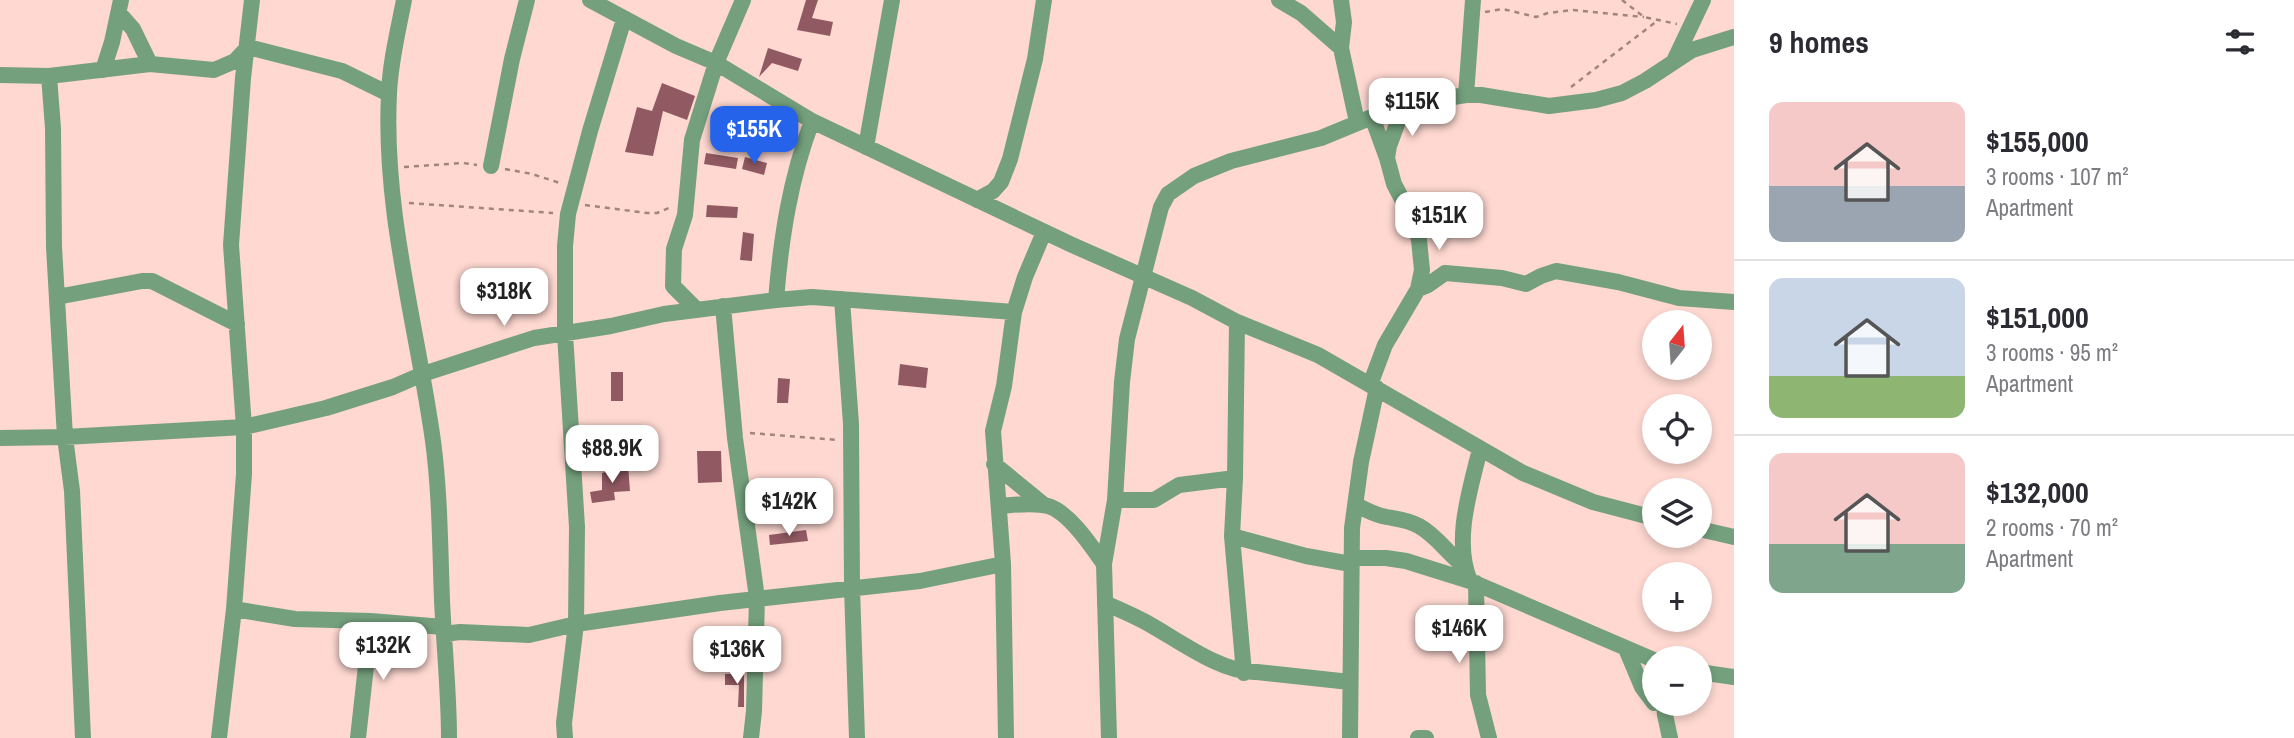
<!DOCTYPE html>
<meta charset="utf-8">
<style>
body{margin:0;font-family:"Archivo Narrow",sans-serif;background:#f7f7f7;color:#2b2b33;height:100vh;display:flex;flex-direction:column;font-size:26px;white-space:nowrap}
*{box-sizing:border-box;margin:0}
p{font-size:23px;color:#7c7c81}
.icon{flex:none;width:38px;height:38px;fill:none;stroke:currentColor;stroke-width:2;stroke-linecap:round;stroke-linejoin:round}
.map{position:relative;flex:1;overflow:hidden}
.details{display:flex;flex-direction:column;background:#fff;width:560px}
.details>*{flex:none}
.needle{width:46px;rotate:17deg}
.fabs{position:absolute;left:1642px;top:310px;display:grid;gap:14px}
.fabs a{display:grid;place-items:center;width:70px;height:70px;border-radius:50%;background:#fff;box-shadow:0 4px 10px #0003;font-size:35px}
.price{position:absolute;translate:-50% -60px;padding:0 16px;border-radius:14px;background:#fff;color:#222;font-size:23px;line-height:46px;filter:drop-shadow(0 2px 4px #0008)}
.price::after{content:'';position:absolute;left:50%;top:42px;width:21px;height:16px;margin-left:-10px;background:inherit;clip-path:polygon(0 0,100% 0,50% 100%)}
.price.current{background:#2563eb;color:#fff}
ul{padding:0;list-style:none}
li{display:flex;align-items:center;gap:21px;height:175px;padding:0 35px}
li+li{border-top:2px solid #e1e1e2}
li span{display:grid;place-items:center;flex:none;width:196px;height:140px;border-radius:14px;color:#555}
li>.icon{margin-inline-start:auto}
span .icon{width:84px;height:84px;fill:#fffc;stroke-width:1}
li b{font-size:30px}
h2{display:flex;justify-content:space-between;align-items:center;height:84px;padding:0 35px;font-size:30px}
main{display:flex;flex:1;min-height:0}
.map>svg:first-child{display:block}
.building{fill:#915a62}
.lines{fill:none;stroke-linecap:round;stroke-linejoin:round}
.path{stroke:#a2847e;stroke-width:2.5;stroke-dasharray:5 5;stroke-linecap:butt}
.minor{stroke:#74a07d;stroke-width:16}
</style>
<main>
<div class="map">
<svg width="1734" height="738" viewBox="0 0 1734 738">
<rect width="100%" height="100%" fill="#fed8d1"/>
<path class="building" d="M806,0H818L812,18L833,22L830,36L797,30Z
M768,48L802,59L798,71L772,63L759,77Z
M662,83L695,96L687,120L663,111L653,156L625,152L637,107L652,111Z
M706,153L738,158L736,169L704,164Z
M745,157L767,163L764,175L742,169Z
M707,205L738,207L737,218L706,217Z
M743,232L754,234L752,261L740,260Z
M900,364L928,368L926,388L898,385Z
M611,372H623V401H611Z
M778,378L790,379L788,403H777Z
M697,451H721L722,482L698,483Z
M628,465L630,491L614,492L615,500L592,503L590,492L602,490V473Z
M806,530L808,541L770,545L769,535Z
M725,674H744V707H738L739,685H725Z"/>
<g class="lines">
<path class="path" d="M1622,0L1644,17L1677,24
M1485,12L1503,9L1536,17L1548,13L1573,10L1644,17
M1571,87L1657,21
M404,167L463,163L477,165
M505,169L532,174L563,184
M409,203L553,213
M585,205L647,213H657L671,207
M750,433L838,440"/>
<path class="minor" d="M404,0C398,31 390,63 389,94C383,211 417,326 433,441C440,493 440,547 442,600C444,646 449,692 449,738
M590,0L676,46L716,63L812,121L1070,244L1192,298L1237,322L1318,355L1523,473L1593,502L1654,518
M1279,0L1301,13L1341,48
M1341,0L1344,22L1341,48L1357,122
M119,13L133,29L150,64
M1675,59L1703,0
M103,70L112,42L121,0
M0,75L49,76L150,64L214,70L235,61L248,47L342,71L389,94
M49,76L53,128L54,247L65,437L72,491L83,738
M1466,95L1473,0
M866,147L892,0
M1387,158L1389,146L1403,108
M491,166L512,59L527,0
M977,200L993,191L1001,182L1010,159L1035,59L1044,0
M1418,289L1428,285L1445,273L1502,278L1526,284L1541,276L1556,271L1618,282L1679,298L1734,302
M57,297L142,281H152L237,324
M842,299L851,424L852,588L857,738
M776,300C781,238 790,179 812,121
M723,306L735,438L757,598L754,711L751,738
M697,310L673,286L674,249L685,215L692,140L716,63L743,0
M1237,322L1235,478L1232,536L1244,673
M1370,385L1385,345L1418,289L1422,270L1419,240L1414,222L1394,184L1387,158L1372,117
M0,438L65,437L244,427L326,408L393,387L423,374L534,338L611,326L664,314L776,300L812,297L1014,312
M994,464L1044,505
M1115,500H1154L1179,485L1235,478
M1356,505C1364,509 1373,514 1382,516C1395,519 1407,519 1419,526C1437,536 1448,554 1464,566
M999,506C1014,505 1033,502 1048,506C1069,512 1092,547 1104,564
M1699,529L1734,537
M1232,536L1306,556L1351,564
M1351,558H1386L1406,561L1470,581L1654,660
M1470,581C1453,541 1470,490 1480,449
M1476,583L1478,695L1489,738
M1105,603C1120,610 1135,616 1149,624C1178,640 1223,674 1257,672L1350,682
M234,609L295,619L371,621L443,627
M444,634L460,632L529,635L576,624L720,603L920,581L1003,564
M1626,649L1642,687L1654,703
M1699,672L1734,677
M1664,704L1665,715L1670,738
M219,738L234,609L244,474V427L231,245L243,78L252,0
M358,738L371,621
M565,738L564,723L576,624L577,527L565,334V246L568,214L590,131L624,19
M1006,738L1003,564L993,431L1004,386L1014,312L1025,277L1044,232
M1109,738L1104,564L1115,500L1122,382L1127,339L1161,207L1168,194L1194,176L1231,161L1321,138L1372,117L1428,101L1466,95H1481L1549,106L1596,100L1622,93L1645,81L1692,50L1734,37
M1350,738L1352,528L1361,462L1377,388
M1418,738H1426"/>
</g>
</svg>
<div class="fabs">
<a><svg class="needle" viewBox="-14 -14 28 28"><path d="M0-13l5 13h-10z" fill="#e53935"/><path d="M0 13l5-13h-10z" fill="#7c7c81"/></svg></a>
<a><svg class="icon" aria-label="locate" viewBox="0 0 24 24"><circle cx="12" cy="12" r="6"/><path d="M12 2v4M12 18v4M2 12h4M18 12h4"/></svg></a>
<a><svg class="icon" aria-label="layers" viewBox="0 0 24 24"><path d="M12 4l9 5-9 5-9-5zM3 14l9 5 9-5"/></svg></a>
<a>+</a>
<a>−</a>
</div>
<b class="price" style="left:1412px;top:138px">$115K</b>
<b class="price current" style="left:754px;top:166px">$155K</b>
<b class="price" style="left:1439px;top:252px">$151K</b>
<b class="price" style="left:504px;top:328px">$318K</b>
<b class="price" style="left:612px;top:485px">$88.9K</b>
<b class="price" style="left:789px;top:538px">$142K</b>
<b class="price" style="left:1459px;top:665px">$146K</b>
<b class="price" style="left:383px;top:682px">$132K</b>
<b class="price" style="left:737px;top:686px">$136K</b>
</div>
<section class="details">
<h2>9 homes<svg class="icon" aria-label="filters" viewBox="0 0 24 24"><path d="M4 7h16M4 17h16"/><circle cx="9" cy="7" r="2"/><circle cx="15" cy="17" r="2"/></svg></h2>
<ul>
<li><span style="background:linear-gradient(#f6c9c9 60%,#9aa5b1 0)"><svg class="icon" aria-label="home" viewBox="0 0 24 24"><path d="M3 11l9-7 9 7M6 9v11h12V9"/></svg></span><div><b>$155,000</b><p>3 rooms · 107 m²</p><p>Apartment</p></div></li>
<li><span style="background:linear-gradient(#c9d6e8 70%,#8fb573 0)"><svg class="icon" aria-label="home" viewBox="0 0 24 24"><path d="M3 11l9-7 9 7M6 9v11h12V9"/></svg></span><div><b>$151,000</b><p>3 rooms · 95 m²</p><p>Apartment</p></div></li>
<li><span style="background:linear-gradient(#f6c9c9 65%,#7fa58c 0)"><svg class="icon" aria-label="home" viewBox="0 0 24 24"><path d="M3 11l9-7 9 7M6 9v11h12V9"/></svg></span><div><b>$132,000</b><p>2 rooms · 70 m²</p><p>Apartment</p></div></li>
</ul>
</section>
</main>
